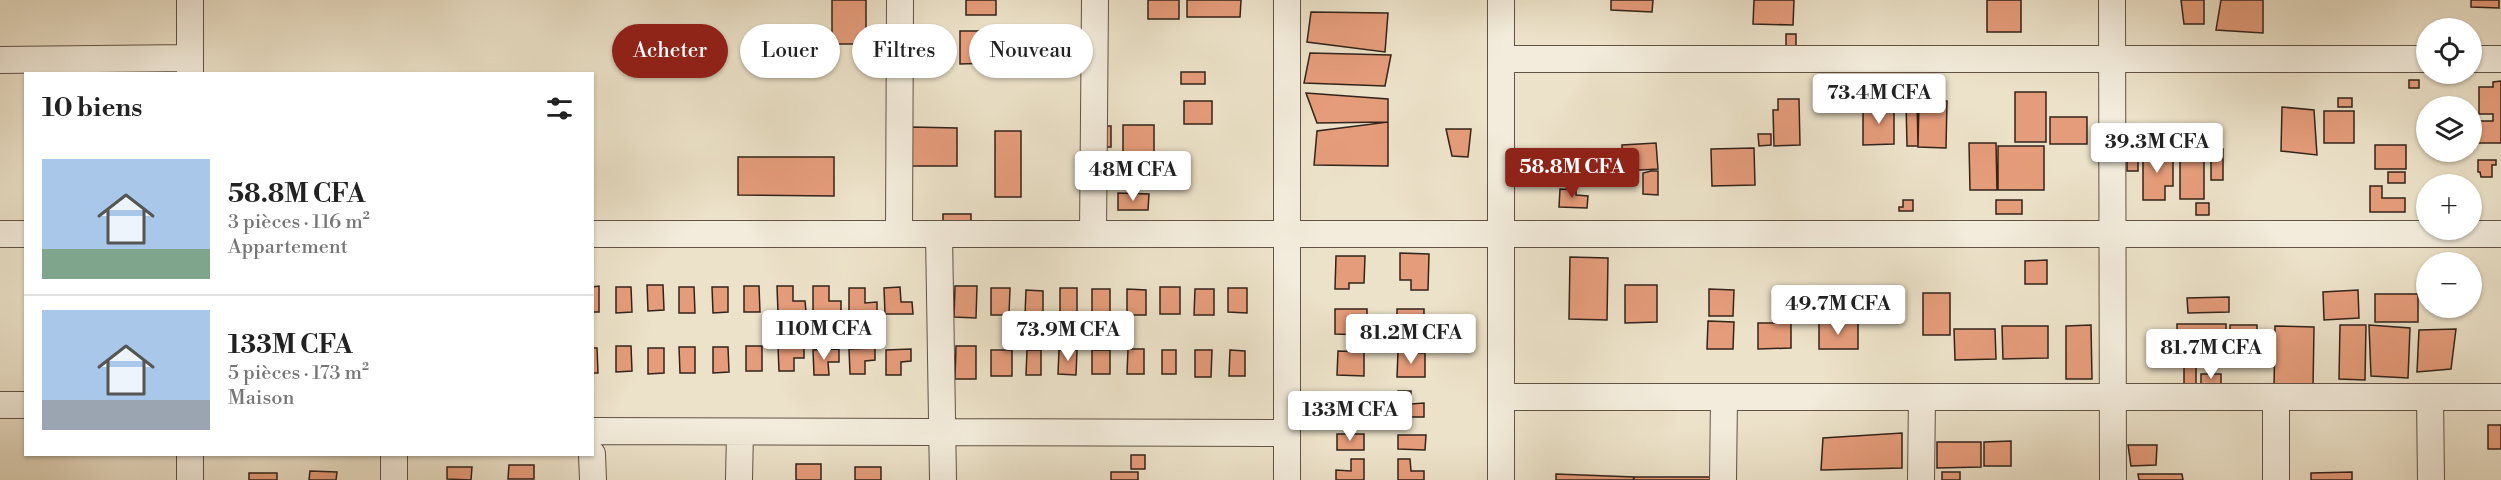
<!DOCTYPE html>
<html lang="fr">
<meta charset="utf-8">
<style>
body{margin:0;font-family:"Libre Bodoni",serif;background:#f2f2f2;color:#222;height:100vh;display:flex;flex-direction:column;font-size:22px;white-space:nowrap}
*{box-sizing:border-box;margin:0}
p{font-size:20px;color:#767676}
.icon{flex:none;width:33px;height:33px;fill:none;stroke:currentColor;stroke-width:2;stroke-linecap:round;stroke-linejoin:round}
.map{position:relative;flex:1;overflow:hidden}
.drawer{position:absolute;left:24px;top:72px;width:570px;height:384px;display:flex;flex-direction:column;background:#fff;border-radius:0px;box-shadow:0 2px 4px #0004}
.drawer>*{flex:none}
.top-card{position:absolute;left:612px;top:24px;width:570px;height:54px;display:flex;gap:12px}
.buttons{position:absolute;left:2416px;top:18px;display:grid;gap:12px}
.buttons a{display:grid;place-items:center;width:66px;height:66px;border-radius:50%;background:#fff;box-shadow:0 2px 4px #0004;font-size:30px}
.price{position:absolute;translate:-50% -51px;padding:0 14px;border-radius:6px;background:#fff;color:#222;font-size:20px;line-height:39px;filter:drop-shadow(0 2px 3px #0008)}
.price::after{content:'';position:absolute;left:50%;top:36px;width:18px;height:14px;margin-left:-9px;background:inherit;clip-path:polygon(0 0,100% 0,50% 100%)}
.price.on{background:#8f2418;color:#fff}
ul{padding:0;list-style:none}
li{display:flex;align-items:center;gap:18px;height:150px;padding:0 18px}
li+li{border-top:2px solid #e0e0e0}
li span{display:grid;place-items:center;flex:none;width:168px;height:120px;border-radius:0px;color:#555}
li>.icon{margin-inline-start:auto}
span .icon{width:72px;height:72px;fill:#fffc;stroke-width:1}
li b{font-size:26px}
h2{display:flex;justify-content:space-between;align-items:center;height:72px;padding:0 18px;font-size:26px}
.tag{padding:0 21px;border-radius:27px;background:#fff;box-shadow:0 2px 4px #0004;font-size:21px;line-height:54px}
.tag.on{background:#8f2418;color:#fff}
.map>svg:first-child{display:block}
.building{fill:#e59c7a;stroke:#33231a;stroke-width:1.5}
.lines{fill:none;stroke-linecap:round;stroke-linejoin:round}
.minor-casing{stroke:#615346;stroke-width:28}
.minor{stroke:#f3ecdc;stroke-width:26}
</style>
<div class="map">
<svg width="2501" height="480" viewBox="0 0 2501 480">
<rect width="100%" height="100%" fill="#ece2c9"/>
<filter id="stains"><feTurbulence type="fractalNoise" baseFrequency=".00333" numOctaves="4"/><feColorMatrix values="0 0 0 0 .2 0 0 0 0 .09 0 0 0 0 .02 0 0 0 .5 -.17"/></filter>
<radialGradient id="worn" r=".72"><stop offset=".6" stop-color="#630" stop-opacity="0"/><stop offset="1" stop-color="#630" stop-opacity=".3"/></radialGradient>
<path class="building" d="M832,0H866V44H832Z
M966,0H996V15H966Z
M1148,0H1179V19H1148Z
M1187,0H1241L1240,17H1187Z
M1611,0H1653L1652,12L1611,10Z
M1754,0H1794L1793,25L1753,24Z
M1987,0H2021V32H1987Z
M2181,0H2204V24H2184Z
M2221,0H2263V33L2216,30Z
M2471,0H2499V8L2471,7Z
M1311,12L1388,13L1385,52L1307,42Z
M960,31H993V63L960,64Z
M1786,34H1796V50H1786Z
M1310,53L1391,55L1385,86L1304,83Z
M1181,72H1205V84H1181Z
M2409,80H2419V88H2409Z
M2501,81V143H2472V121H2493V114H2479V87H2493V82Z
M2015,92H2046V142H2015Z
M1306,93L1388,99V122L1317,123Z
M2338,98H2352V107H2338Z
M1778,99H1799L1800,145L1774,146L1773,110H1778Z
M1917,100L1918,146H1907L1906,101Z
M1184,101H1212V124H1184Z
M1919,101H1947L1946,148L1918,147Z
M1894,105V144L1863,145V106Z
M2282,107L2314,110L2317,155L2281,151Z
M2324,111H2354V143H2324Z
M2050,117H2087V144H2050Z
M1388,122V166L1314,165L1317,131Z
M1123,125H1154V187H1123Z
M1096,126H1111V147H1096Z
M911,127L957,128V166H911Z
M1446,129H1471L1468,157L1452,156Z
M995,131H1021V197H995Z
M1758,134H1771V145L1759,146Z
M1656,143L1658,169L1623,171L1622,145Z
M1969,143H1996L1997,190H1970Z
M2375,145H2406V169H2375Z
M1998,146H2044V190H1998Z
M1754,148L1755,185L1712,186L1711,149Z
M1558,149H1612V181H1558Z
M2127,149H2138V171H2127Z
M2211,149H2223V180H2211Z
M2143,150H2173V186H2165V200H2143Z
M2180,151H2204V199H2180Z
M738,157H834V196L738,195Z
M2478,160H2496V165H2492V177H2481L2480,172H2478Z
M1651,171H1658V195L1643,194V173Z
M2388,172H2405V183H2388Z
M2370,186H2382V198H2405V212H2370Z
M1560,189L1576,190V195L1588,196L1587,208L1559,207Z
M1118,193L1149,194L1148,210H1118Z
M1903,200H1913V211H1899V207H1903Z
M1996,200H2022V214H1996Z
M2196,203H2209V215H2196Z
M943,214H971V229H943Z
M1400,253L1429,254L1428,290H1411V280H1400Z
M1336,256H1365L1364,283H1349V289H1335Z
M1570,257L1608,258L1607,320L1569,319Z
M2047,260V284H2025V261Z
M647,285H663L664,310L648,311Z
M1625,285H1657V322L1625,323Z
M599,286V312H592V287Z
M744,286H759L760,312H744Z
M777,286H793V301H805L806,312L778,313Z
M813,286H829V301H841V312L813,313Z
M955,286H977L976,318L954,317Z
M616,287H631L632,312L616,313Z
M679,287H694L695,313H679Z
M712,287H728V312L713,313Z
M900,287L901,302H912L913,314H885L884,288Z
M1160,287H1180V314H1160Z
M849,288H865V303L877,302V314H849Z
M991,288H1010L1009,315H991Z
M1060,288H1077V314H1060Z
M1228,288H1247V313L1228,312Z
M1092,289H1110V314H1092Z
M1127,289L1146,290V315H1127Z
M1195,289H1214V315H1194Z
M1709,289L1734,290L1733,316H1709Z
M1026,290L1043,291V315H1025Z
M2358,290L2359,318L2324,320L2323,292Z
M1923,293H1950V335H1923Z
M2375,294H2418V322H2375Z
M2229,297V312L2188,313L2187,298Z
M1335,309H1367V335L1335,334Z
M1397,309H1424V336H1397Z
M1708,321L1734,322L1733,349H1707Z
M1819,322H1858V349H1819Z
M1758,323H1791V348L1758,349Z
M2177,324H2226V364H2198V355H2177Z
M2091,325L2092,379H2066V326Z
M2230,325H2257V353H2242V361H2230Z
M2340,325H2366L2365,380L2339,379Z
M2369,325L2410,328L2408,378L2371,376Z
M2002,326H2048V358L2003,359Z
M2275,326L2314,327L2313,388H2274Z
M1954,329H1995L1996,359L1955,360Z
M2456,329L2451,369L2417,372L2419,330Z
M616,346H631L632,371L616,372Z
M746,346H762V371H746Z
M778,346H804V358H794V371H779Z
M956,346H976V379H955Z
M679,347H695V373H680Z
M713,347H728L729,372L713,373Z
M592,348H597L598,373H592Z
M648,348H664V373L648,374Z
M875,348V360L865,361V374H850L849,349Z
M839,349V362H828L829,375H814L813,350Z
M911,349V361L901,362V375H886V350Z
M1128,349H1144V374H1127Z
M991,350H1012V376H991Z
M1027,350H1041V375H1026Z
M1059,350H1077L1076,375L1058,374Z
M1092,350H1110V374H1092Z
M1162,350H1176V374H1162Z
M1195,350H1212L1211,377H1195Z
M1230,350L1245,351V376H1229Z
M1338,351L1364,352V376L1337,375Z
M1398,352L1425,353V377H1397Z
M2184,359H2196V388H2184Z
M2201,374H2221V386H2201Z
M1398,391H1411V404L1424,403V417H1399Z
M1351,392H1365L1364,417L1337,416V402L1351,403Z
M2488,425H2501V449H2488Z
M1902,433V468L1821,470L1823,438Z
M1337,434H1364V450H1337Z
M1398,435H1426L1425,450L1398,449Z
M2011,441V466H1984V442Z
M1937,442H1981V467L1937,468Z
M2128,445H2157L2156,465L2131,466Z
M1131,455H1145V469H1131Z
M1351,459H1364V480H1336V470L1351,471Z
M1398,459H1410L1411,471H1424V480H1398Z
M796,464H821V480H796Z
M509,465H534V479H508Z
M447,467H472L471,480L447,479Z
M855,467H881V480H855Z
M310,471L337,472L336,480H309Z
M1111,472H1138V480H1111Z
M1942,472H1960V480H1942Z
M2352,472V480H2311V473Z
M249,473H277V480H249Z
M1556,474L1634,477L1633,480H1556Z
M2138,474H2182L2183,480H2139Z
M1634,477H1712V480H1634Z"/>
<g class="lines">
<g class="minor-casing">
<path id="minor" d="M190,0V74
M1501,0V480
M2112,0L2113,480
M1501,59H2427
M2472,59H2501
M0,60L190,58
M0,234H26
M592,234H2501
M899,234L900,0
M939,234L943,480
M1093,234L1095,0
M1501,397H2501
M2430,397L2431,480
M0,405H26
M592,431L1287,433
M190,454V480
M592,454L593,480
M394,480V454
M739,480L740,432
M1287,480V0
M1723,480L1724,397
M1921,480L1922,397
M2276,480V397"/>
</g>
<use href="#minor" class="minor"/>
</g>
<rect width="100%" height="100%" filter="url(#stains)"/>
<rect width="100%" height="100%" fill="url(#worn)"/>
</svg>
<div class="buttons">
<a><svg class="icon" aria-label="locate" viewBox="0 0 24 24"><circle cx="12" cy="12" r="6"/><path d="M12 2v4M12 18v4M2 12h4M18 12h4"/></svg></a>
<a><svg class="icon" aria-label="layers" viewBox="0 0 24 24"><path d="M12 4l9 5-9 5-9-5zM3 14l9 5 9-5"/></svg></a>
<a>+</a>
<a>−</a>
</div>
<b class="price" style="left:1879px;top:125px">73.4M CFA</b>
<b class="price" style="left:2157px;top:174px">39.3M CFA</b>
<b class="price on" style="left:1572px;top:199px">58.8M CFA</b>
<b class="price" style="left:1133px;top:202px">48M CFA</b>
<b class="price" style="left:1838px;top:336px">49.7M CFA</b>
<b class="price" style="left:824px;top:361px">110M CFA</b>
<b class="price" style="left:1068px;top:362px">73.9M CFA</b>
<b class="price" style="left:1411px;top:365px">81.2M CFA</b>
<b class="price" style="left:2211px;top:380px">81.7M CFA</b>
<b class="price" style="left:1350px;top:442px">133M CFA</b>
<div class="top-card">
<a class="tag on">Acheter</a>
<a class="tag">Louer</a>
<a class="tag">Filtres</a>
<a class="tag">Nouveau</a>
</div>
<section class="drawer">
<h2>10 biens<svg class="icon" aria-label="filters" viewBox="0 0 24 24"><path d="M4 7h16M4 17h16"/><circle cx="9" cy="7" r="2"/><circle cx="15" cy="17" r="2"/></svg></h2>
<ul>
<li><span style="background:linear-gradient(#a9c7e8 75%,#7fa58c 0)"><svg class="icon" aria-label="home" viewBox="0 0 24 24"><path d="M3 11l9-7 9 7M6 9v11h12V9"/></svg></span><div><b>58.8M CFA</b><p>3 pièces · 116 m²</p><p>Appartement</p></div></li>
<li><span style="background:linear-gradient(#a9c7e8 75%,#9aa5b1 0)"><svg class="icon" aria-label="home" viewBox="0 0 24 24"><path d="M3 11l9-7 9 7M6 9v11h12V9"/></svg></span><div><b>133M CFA</b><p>5 pièces · 173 m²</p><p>Maison</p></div></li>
</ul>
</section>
</div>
